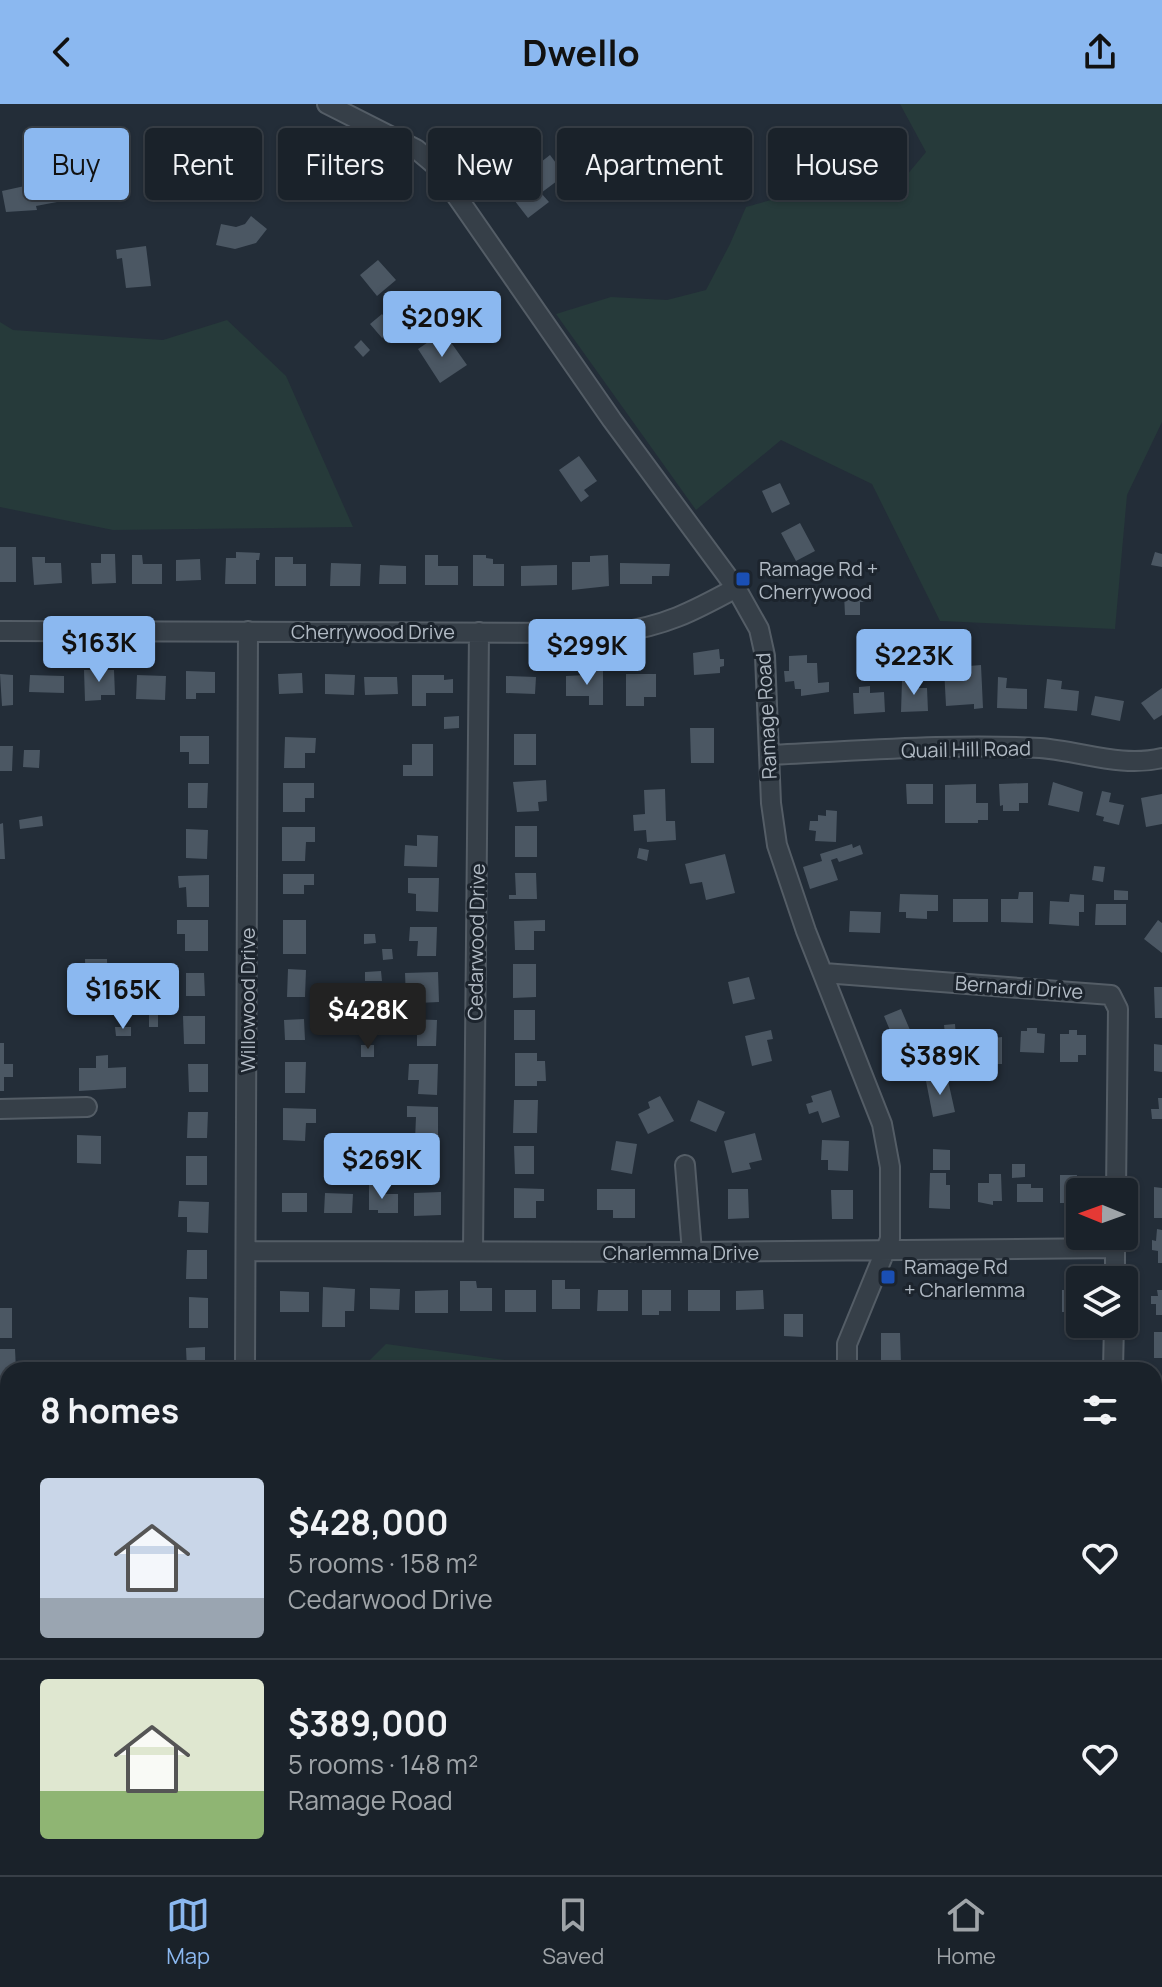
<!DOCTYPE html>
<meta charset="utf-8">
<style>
body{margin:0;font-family:Manrope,sans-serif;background:#232a32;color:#f1f3f6;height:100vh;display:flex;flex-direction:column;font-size:30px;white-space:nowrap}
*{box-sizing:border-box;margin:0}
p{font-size:26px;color:#9fa4a8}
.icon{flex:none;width:44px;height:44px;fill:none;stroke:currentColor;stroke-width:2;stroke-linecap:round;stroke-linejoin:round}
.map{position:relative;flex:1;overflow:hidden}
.details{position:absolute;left:0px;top:1258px;width:1162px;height:514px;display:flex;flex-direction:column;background:#1a222a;border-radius:24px 24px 0 0;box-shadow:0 2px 6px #0004,0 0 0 2px #383f47}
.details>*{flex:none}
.guide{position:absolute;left:24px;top:24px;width:1114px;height:72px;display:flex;gap:16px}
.needle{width:52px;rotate:271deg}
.buttons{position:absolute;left:1066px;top:1074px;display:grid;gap:16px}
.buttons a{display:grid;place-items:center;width:72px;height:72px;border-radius:8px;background:#1a222a;box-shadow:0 2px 6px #0004,0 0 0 2px #383f47;font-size:40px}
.price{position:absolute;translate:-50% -68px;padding:0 18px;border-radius:8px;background:#8bb8f0;color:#111;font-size:26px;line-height:52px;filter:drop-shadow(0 2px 4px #0008)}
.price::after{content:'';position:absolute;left:50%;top:48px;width:24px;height:18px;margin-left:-12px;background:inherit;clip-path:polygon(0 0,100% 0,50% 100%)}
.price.active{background:#222;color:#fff}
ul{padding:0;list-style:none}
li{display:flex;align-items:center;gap:24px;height:200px;padding:0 40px}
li+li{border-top:2px solid #383f47}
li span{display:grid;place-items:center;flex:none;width:224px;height:160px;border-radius:8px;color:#555}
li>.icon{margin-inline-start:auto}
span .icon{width:96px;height:96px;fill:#fffc;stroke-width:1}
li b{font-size:34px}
h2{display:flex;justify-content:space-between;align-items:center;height:96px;padding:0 40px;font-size:34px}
.tag{padding:0 28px;border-radius:8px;background:#1a222a;box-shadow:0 2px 6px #0004,0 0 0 2px #383f47;font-size:28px;line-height:72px}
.tag.active{background:#8bb8f0;color:#111}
header{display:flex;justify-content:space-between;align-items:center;height:104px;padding:0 40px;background:#8bb8f0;color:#111;font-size:36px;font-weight:700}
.menu{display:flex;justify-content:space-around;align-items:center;height:112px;border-top:2px solid #383f47;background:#1a222a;font-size:22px;color:#9fa4a8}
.menu a{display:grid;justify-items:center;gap:4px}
.menu .active{color:#8bb8f0}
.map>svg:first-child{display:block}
.green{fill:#263a3a}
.building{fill:#4b5763}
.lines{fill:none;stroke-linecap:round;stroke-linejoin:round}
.street-casing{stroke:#545d66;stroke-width:22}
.secondary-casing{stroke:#545d66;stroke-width:30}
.street{stroke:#363f48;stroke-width:18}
.secondary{stroke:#454e5b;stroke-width:26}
.transit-dot{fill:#1a4fb4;stroke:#1c242d;stroke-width:3}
.labels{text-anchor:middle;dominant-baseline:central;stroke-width:6;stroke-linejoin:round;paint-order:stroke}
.poi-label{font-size:20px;fill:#b1bac4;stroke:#1c242d;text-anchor:start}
.street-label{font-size:20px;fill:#b1bac4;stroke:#1c242d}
</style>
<header><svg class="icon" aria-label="back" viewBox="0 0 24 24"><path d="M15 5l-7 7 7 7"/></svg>Dwello<svg class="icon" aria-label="share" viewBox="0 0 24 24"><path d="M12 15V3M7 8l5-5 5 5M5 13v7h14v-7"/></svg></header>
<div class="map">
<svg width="1162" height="1771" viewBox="0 0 1162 1771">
<rect width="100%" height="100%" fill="#232d38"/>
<path class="green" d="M900,0H1162V318L1127,391L1115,525L940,517L872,380L781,336L696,406L556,210L611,193L667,196L706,186L730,140L746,103L778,94L901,78L926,48Z
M227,216L286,272L353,423L113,426L0,403V218L13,226L163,236Z
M386,1240L505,1256L585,1257L607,1266H347L361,1265Z
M8,1296V1504L0,1503V1297Z
M91,1764H417L411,1771H93Z
M784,1764H932L935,1771H773Z"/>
<path class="building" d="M847,28L848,32L869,29L871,45L864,46L865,55L852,57V54L814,59L811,38L827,36V31Z
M550,51L565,71L541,89L549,98L528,114L511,92L520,85L517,80L524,74L523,72Z
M52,76L57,98L36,102L37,106L6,108L2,87Z
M251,112L267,125L256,139L235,145L216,141L221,120L236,123L245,120Z
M146,142L151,182L126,184L122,154L117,155L116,146Z
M378,156L396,176L377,192L360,171Z
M382,210L393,224L382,234L370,220Z
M437,232L444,241L450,237L467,261L440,279L418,245Z
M361,236L370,246L363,253L354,243Z
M579,352L597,377L584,386L589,392L581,398L559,366Z
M780,379L790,400L772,409L762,387Z
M800,419L815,447L796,457L781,429Z
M0,443H16V478H0Z
M236,448L260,449L259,456H256V480H225L226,454H236Z
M1155,448L1162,450V463L1151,461Z
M101,450H115L116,479L92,480L91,459H101Z
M132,451H142L143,460H162V480H132Z
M425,451H438V462H458V481H425Z
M473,451H486V454L493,455V460H504V482H473Z
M608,451L609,482L572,486V458H590V452Z
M32,453H45V459H61L62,479L34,481Z
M275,453H293V460H306V482H275Z
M200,455L201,476L176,477V456Z
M331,459L361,460L360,482H330Z
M620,459L670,460L669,472H652V480H620Z
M380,461L406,462V480H379Z
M557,461V481L521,482V462Z
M847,485H872V498H860V511H845L844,490H848Z
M719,545L720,555H724V562L720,563V569L694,571L693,549Z
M807,551V559H817L818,579L829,578V588L801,592V585H795L794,577L785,578L784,567H789V552Z
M981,561L983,604L974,605V600L946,602L944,564Z
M84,566H114L115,591H101V596L85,597Z
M603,566V601H589V592H566V572L586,571V567Z
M186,567L215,568V589H196V595H186Z
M302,569L303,589L279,590L278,570Z
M0,570L13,571V601L2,602Z
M325,570L355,571L354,591L325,590Z
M626,570H656V593H644V602H626Z
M30,571L64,572V589L29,588Z
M137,571L166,572L165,596L136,595Z
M412,571H444V576L453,575V589H426V602H412Z
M506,572L536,573L535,590L506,589Z
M364,573H397L398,590L365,591Z
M998,573L1007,574L1006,584L1027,585V605L997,604Z
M1047,575L1062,577L1061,585L1079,587L1077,607L1044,604Z
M919,576V584H927L928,607L901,608L902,577Z
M870,582V589L884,588L885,608L854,610L853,589H859V583Z
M1162,584V611L1154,616L1141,599Z
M1095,592L1124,597L1120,617L1091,611Z
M459,612V624L444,625V613Z
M690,624H714V659H691Z
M514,630H536V661H514Z
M180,632H209V660H189V648H180Z
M285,633L316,634L315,649H305V664H284Z
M412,640H433V672H403V661H412Z
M0,642H13L12,667H0Z
M24,646H40L39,664L23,663Z
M546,676L547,697L538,698L539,707L517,708L513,678Z
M1053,678L1083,688L1079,708L1048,701Z
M188,679H208L207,704H188Z
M283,679H314V694H305V708H283Z
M1028,679V699H1019V707H1003V701L1000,702L999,680Z
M906,680H933V700H907Z
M976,680V699H988V716H978V719H945V681Z
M665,685L666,717H675L676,736L647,738L646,726L634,727L633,711L645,710L644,686Z
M1102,687L1111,689L1109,698L1124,701L1119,721L1103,717L1104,713L1096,711Z
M1162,690V720L1146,723L1141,694Z
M826,706L837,707L836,738L815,737L816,727L809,726L810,717H818V711L826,712Z
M42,712L43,722L20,725L19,716Z
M3,719L5,755H0V720Z
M515,722H537V753H515Z
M282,723H315V738H306L305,757H282Z
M186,725L208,726L207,755L186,754Z
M417,731L438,732L437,763L404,762L405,741L417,742Z
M852,740L853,744L860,741L863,750L839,758L837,754L831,756L838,776L810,785L803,763L822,757L820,750Z
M639,744L649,746L647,757L637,754Z
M725,750L735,789L706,796L702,778L690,780L685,760Z
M1094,762L1105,763L1103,778L1092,776Z
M515,769H536L537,795H509V791H516Z
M283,770H314V781H304V790H283Z
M209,771V803H187L186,783L179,784L178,772Z
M408,774H439L438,808L416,807V790L408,789Z
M1114,786L1128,787V796H1114Z
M1019,788H1033V819L1001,818V795H1018Z
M900,790L938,791V807H927V815L906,814V808H899Z
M1070,790L1084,791V808H1079V822L1049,820L1050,797L1069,798Z
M953,795H988V818H953Z
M1096,800H1126V821H1095Z
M850,807L881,808L880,829L849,828Z
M177,816H208V847H185V830H177Z
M283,816H306V850H283Z
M545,816V827H534V846H515L514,817Z
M1158,816L1162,819V849L1144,835Z
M410,823H437L436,852H417L418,837H409Z
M364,830H375L376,839L364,840Z
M382,845H392L393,855L383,856Z
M85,855H107L108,887H86Z
M513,860H536V893L513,894Z
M288,865L306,866L305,893H287Z
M381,867L382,877H365V868Z
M438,868L439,898L418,899V893L406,894L405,869Z
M186,869H204L205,892H186Z
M749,873L755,895L733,900L728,878Z
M1154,883H1162V914H1155Z
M901,905L916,940L899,948L884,912Z
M514,906H535V936H514Z
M149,911H158V923H149Z
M183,912H205V940H184Z
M304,915L305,936H285L284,916Z
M408,915L437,916L436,942H417V930H408Z
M955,920L957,946L947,947L944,921Z
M115,923H131V932H116Z
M1027,924H1037V929L1045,930L1044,949L1020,948L1021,927H1027Z
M771,926L773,935L767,936L772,957L752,962L745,932Z
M1069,926H1077V931H1086V951H1078V958H1060V930H1069Z
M985,927H994V934L1002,933V960H986V946H978V932H985Z
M0,939H4V960H13V973H4V987H0Z
M1154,940L1162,941V968L1154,967Z
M361,941H374V953H361Z
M515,949H537V957H545L546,977H537V982H515Z
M108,951V964L126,963V984L79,987V964H96V952Z
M285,958H306L305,989H285Z
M188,960H208V988H189Z
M409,960H438L437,991L418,990L419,976H408Z
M947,972L955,1008L933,1013L926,977Z
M831,986L840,1013L822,1019L818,1007L809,1010L806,1000L813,998L811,992Z
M660,992L674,1017L648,1030L638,1010L650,1004L648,998Z
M1158,994H1162V1015H1152L1151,1005H1159Z
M514,996H538L537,1029H513Z
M698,996L725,1008L716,1028L690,1017Z
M407,1002L438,1003V1036H415L416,1013H407Z
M283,1004L316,1005V1019H306L305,1037L283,1036Z
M188,1008H208L207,1034H187Z
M755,1029L762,1056L749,1059L751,1065L732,1069L724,1037Z
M77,1031L101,1032V1060L77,1059Z
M822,1036L849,1037L848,1067L828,1066V1056H821Z
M616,1037L637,1040L632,1070L611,1066Z
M514,1042H534V1070H515Z
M933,1045L950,1046V1066H933Z
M186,1052H207V1081H186Z
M1012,1060H1025V1073L1012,1074Z
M930,1069H946V1081H950V1105L929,1104Z
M989,1070H1001L1002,1097H993V1101L978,1098V1079H989Z
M1060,1071H1077L1076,1079H1084V1088H1080V1099H1060Z
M369,1079H379V1090H398V1109H378V1106H369Z
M1017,1080H1031V1084H1043V1098H1017Z
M1154,1083L1162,1084V1114H1154Z
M514,1084L544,1085V1097H536V1114H514Z
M597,1085H635V1114H613V1106H597Z
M728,1085H748L749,1114L728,1115Z
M831,1086H853V1115H832Z
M441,1088V1111L414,1112V1089Z
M282,1089H307V1108H282Z
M325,1089L353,1090L352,1109H324Z
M179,1097L209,1098L208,1129L187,1128V1113H178Z
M1157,1125L1162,1126V1159H1158V1147L1152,1146V1136L1156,1137Z
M187,1146H207V1175H186Z
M552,1176H565V1185H580V1205H552Z
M460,1177H476L477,1184H492V1207H460Z
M1077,1180V1186H1080V1208H1062V1186H1070V1181Z
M323,1183L355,1185L354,1207H345V1223H322Z
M370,1184L400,1185L399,1206L370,1205Z
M448,1186V1209H415V1187Z
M505,1186H536V1208H505Z
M598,1186H628V1207H597Z
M642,1186H671V1207H659V1211H642Z
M688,1186H720V1207H688Z
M763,1186L764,1205L736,1206V1187Z
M1157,1186H1162V1211H1156V1200H1151V1192H1158Z
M280,1187L309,1188V1208H280Z
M189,1193L208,1194V1224H189Z
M0,1204H12V1234H0Z
M784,1210H803V1233L784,1232Z
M1154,1228H1162V1254H1154Z
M881,1229H900L901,1259H881Z
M205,1243V1266H187L186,1244Z
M0,1245H15L16,1266H8V1277L0,1278Z
M16,1764H38L40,1771H18Z
M52,1764H78L80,1771H54Z
M1084,1764H1110L1114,1771H1087Z"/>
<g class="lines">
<g class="street-casing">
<path id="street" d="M327,0L416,45L435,61L612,316L736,484L759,525L765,552L771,699L777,741L806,827L882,1020L890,1063V1135L847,1240V1266
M0,527L615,529C665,522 692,508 736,484
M769,651C859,647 950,639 1040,644C1081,647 1121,664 1162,654
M824,869L1111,891L1118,905L1116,1088
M0,1005L87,1003
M685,1061L692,1148
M246,1147L692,1148L1115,1144
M473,1147L479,528
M1115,1176V1135
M245,1265L248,527
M1113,1265L1114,1220
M1049,1764L1053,1771"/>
</g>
<g class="secondary-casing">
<path id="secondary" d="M0,1618L8,1619
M703,1764L707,1771"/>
</g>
<use href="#street" class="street"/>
<use href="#secondary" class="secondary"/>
</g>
<g class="transit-dot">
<rect x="735" y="467" width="16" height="16" rx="4"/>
<rect x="880" y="1165" width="16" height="16" rx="4"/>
</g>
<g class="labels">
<g class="poi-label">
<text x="759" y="464">Ramage Rd +<tspan x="759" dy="23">Cherrywood</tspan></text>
<text x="904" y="1162">Ramage Rd<tspan x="904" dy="23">+ Charlemma</tspan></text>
</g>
<g class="street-label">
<text x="373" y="527">Cherrywood Drive</text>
<text transform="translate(766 612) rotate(-93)">Ramage Road</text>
<text transform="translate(966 645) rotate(-1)">Quail Hill Road</text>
<text transform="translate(476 838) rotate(-89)">Cedarwood Drive</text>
<text transform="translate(1019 883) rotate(4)">Bernardi Drive</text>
<text transform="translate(247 896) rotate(-90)">Willowood Drive</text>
<text x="681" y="1148">Charlemma Drive</text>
</g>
</g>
</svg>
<div class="buttons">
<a><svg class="needle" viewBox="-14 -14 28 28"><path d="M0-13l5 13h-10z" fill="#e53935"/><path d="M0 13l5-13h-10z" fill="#9fa4a8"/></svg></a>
<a><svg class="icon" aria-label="layers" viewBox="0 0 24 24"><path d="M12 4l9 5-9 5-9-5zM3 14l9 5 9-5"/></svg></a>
</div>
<b class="price" style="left:442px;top:255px">$209K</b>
<b class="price" style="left:99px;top:580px">$163K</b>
<b class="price" style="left:587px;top:583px">$299K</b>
<b class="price" style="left:914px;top:593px">$223K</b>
<b class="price" style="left:123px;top:927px">$165K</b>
<b class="price active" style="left:368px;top:947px">$428K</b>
<b class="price" style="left:940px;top:993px">$389K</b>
<b class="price" style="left:382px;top:1097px">$269K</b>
<div class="guide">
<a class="tag active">Buy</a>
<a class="tag">Rent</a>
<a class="tag">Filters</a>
<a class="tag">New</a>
<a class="tag">Apartment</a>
<a class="tag">House</a>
</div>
<section class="details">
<h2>8 homes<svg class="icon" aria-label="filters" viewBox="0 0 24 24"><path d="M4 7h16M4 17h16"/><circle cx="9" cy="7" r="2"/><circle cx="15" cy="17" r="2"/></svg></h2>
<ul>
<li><span style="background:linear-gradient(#c9d6e8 75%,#9aa5b1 0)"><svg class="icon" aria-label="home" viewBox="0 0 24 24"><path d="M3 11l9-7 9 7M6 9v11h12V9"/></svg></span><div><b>$428,000</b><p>5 rooms · 158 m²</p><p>Cedarwood Drive</p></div><svg class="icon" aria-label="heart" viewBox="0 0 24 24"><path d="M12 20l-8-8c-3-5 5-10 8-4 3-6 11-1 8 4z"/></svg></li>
<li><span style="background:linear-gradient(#dfe7d0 70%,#8fb573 0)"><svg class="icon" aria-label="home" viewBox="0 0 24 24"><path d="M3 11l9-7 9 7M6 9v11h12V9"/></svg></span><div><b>$389,000</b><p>5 rooms · 148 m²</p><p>Ramage Road</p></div><svg class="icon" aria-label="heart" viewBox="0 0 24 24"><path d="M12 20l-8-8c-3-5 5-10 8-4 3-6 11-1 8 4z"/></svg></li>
</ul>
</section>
</div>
<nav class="menu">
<a class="active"><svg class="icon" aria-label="map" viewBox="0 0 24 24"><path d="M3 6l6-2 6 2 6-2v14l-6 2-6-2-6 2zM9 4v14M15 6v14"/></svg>Map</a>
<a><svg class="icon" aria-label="saved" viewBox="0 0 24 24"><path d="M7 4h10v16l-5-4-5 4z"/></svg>Saved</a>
<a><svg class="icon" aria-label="home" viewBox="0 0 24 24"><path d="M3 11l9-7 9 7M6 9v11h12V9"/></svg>Home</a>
</nav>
